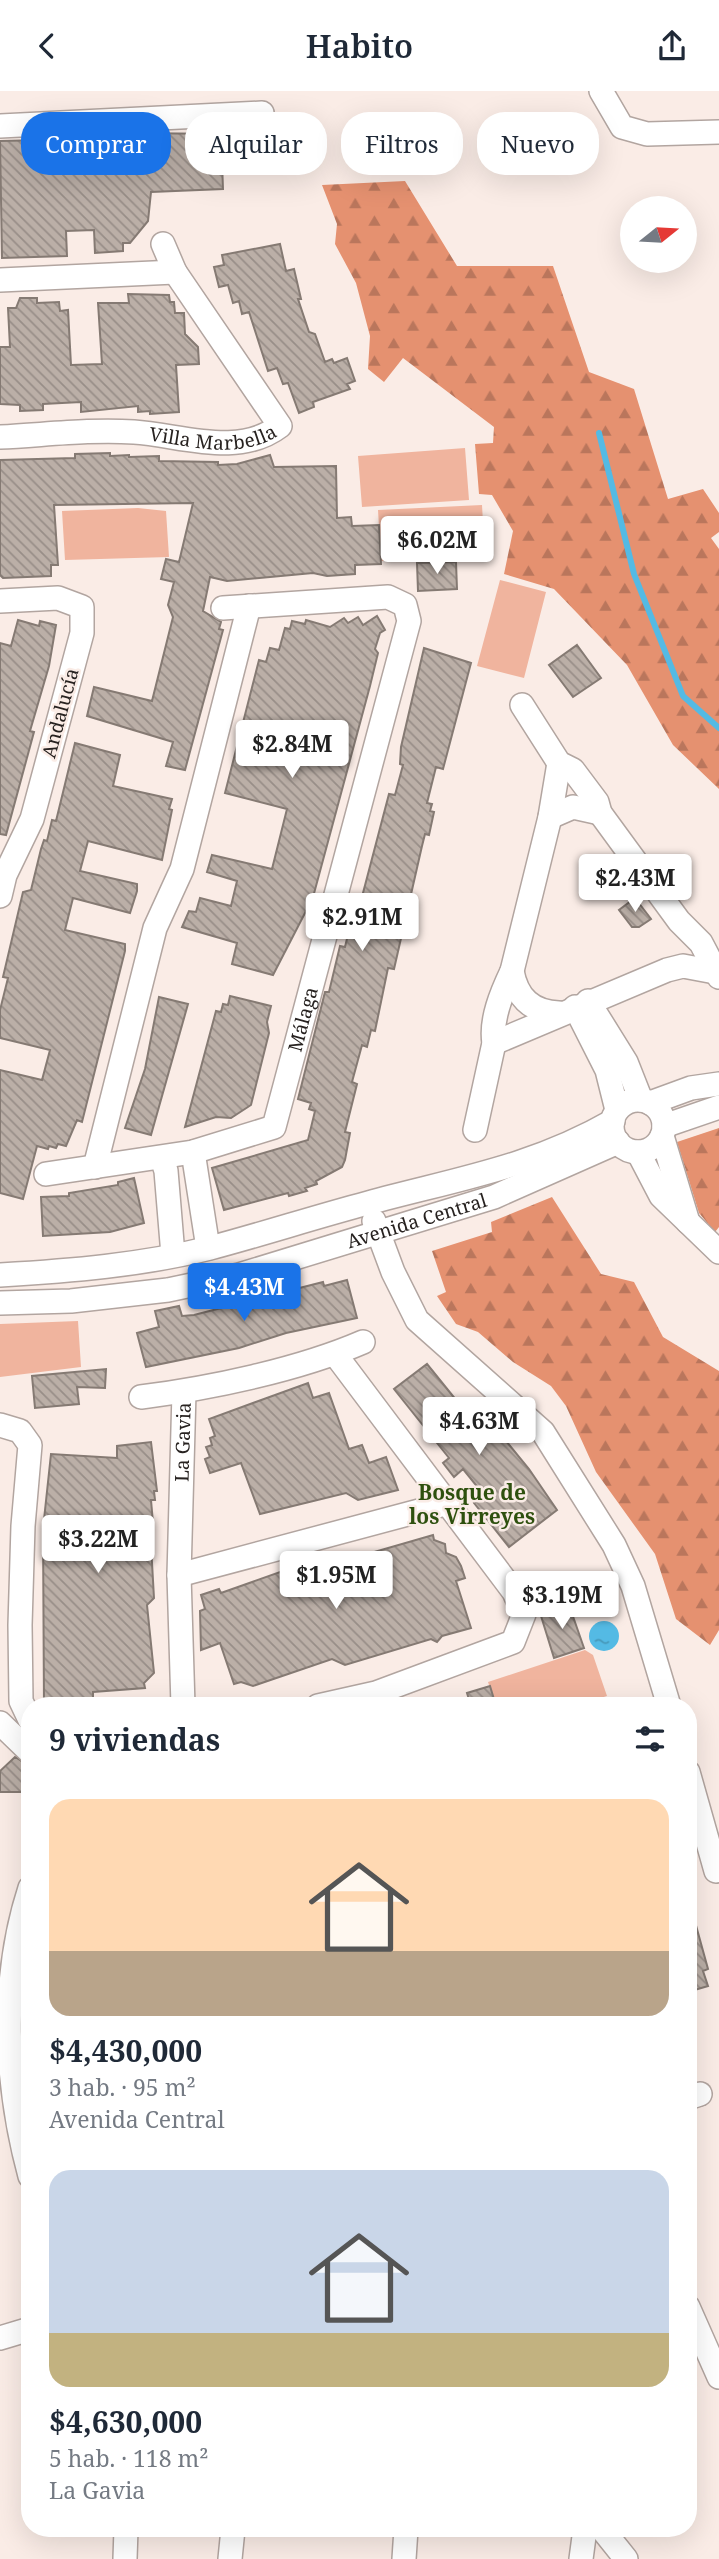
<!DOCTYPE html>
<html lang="es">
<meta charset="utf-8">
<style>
body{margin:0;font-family:"Noto Serif",serif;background:#f6f6f7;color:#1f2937;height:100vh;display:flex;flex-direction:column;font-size:26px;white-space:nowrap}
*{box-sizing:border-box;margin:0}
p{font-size:23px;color:#747a83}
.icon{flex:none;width:38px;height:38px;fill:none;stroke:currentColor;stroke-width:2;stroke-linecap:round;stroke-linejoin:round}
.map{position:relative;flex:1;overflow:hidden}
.side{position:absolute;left:21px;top:1606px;width:676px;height:840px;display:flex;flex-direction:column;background:#fff;border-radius:28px;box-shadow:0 7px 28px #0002}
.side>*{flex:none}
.top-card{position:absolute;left:21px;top:21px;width:677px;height:63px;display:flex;gap:14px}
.needle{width:46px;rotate:72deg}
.controls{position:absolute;left:620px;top:105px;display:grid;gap:14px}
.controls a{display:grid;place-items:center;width:77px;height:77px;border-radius:50%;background:#fff;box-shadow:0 7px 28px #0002;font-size:35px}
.price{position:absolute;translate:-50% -60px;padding:0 16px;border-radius:7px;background:#fff;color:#222;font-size:23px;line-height:46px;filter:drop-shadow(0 2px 4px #0008)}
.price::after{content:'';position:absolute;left:50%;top:42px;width:21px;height:16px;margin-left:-10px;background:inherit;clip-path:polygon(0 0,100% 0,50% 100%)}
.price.selected{background:#1a73e8;color:#fff}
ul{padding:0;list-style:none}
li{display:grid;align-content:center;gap:14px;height:371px;padding:0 28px}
li span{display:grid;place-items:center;height:217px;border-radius:21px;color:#555}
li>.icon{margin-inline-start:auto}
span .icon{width:126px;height:126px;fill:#fffc;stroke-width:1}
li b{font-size:30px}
h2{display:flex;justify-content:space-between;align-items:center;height:84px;padding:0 28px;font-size:30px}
.tag{padding:0 24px;border-radius:28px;background:#fff;box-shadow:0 7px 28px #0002;font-size:24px;line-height:63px}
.tag.selected{background:#1a73e8;color:#fff}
header{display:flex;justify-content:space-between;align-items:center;height:91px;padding:0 28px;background:#fff;font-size:32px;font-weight:600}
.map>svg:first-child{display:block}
.green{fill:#f0b49e}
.forest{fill:url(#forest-firs)}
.water{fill:url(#water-ripples)}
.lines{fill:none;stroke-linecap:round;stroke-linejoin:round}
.stream{stroke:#54bae4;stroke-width:6}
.building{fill:url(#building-back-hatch);stroke:#857a73;stroke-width:2}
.minor-casing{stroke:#b2a5a0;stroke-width:26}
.minor{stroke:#fff;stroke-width:23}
.labels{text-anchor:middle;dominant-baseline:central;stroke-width:5;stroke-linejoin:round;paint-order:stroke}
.street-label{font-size:19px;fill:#272220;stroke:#faece6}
.neighbourhood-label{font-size:21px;font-weight:bold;fill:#2e500e;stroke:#faece6}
</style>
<header><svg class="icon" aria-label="back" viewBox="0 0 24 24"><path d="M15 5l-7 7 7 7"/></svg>Habito<svg class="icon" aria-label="share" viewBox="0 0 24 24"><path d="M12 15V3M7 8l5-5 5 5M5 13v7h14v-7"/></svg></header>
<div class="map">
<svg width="719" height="2468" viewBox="0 0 719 2468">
<defs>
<pattern id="forest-firs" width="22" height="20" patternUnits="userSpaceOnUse" patternTransform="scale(1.75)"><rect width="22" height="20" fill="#e59170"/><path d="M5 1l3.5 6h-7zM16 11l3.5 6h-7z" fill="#ba765c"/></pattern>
<pattern id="water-ripples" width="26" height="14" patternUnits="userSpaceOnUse" patternTransform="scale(1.75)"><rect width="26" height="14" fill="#54bae4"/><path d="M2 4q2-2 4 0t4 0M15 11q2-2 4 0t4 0" fill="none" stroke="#4697b8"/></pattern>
<pattern id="building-back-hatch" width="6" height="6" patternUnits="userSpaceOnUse" patternTransform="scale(1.75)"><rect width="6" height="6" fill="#bbafa7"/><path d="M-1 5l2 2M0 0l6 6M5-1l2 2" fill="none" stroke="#988e88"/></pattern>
</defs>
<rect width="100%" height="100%" fill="#faece6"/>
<path class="green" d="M465,357L469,409L362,416L358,365Z
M482,414L485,466L381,470L378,419Z
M138,417L166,420L169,466L65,469L62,420Z
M500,489L546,501L524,587L477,575Z
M78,1230L81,1276L0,1286V1233Z
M585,1559L593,1564L607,1605L575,1615H496L488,1591Z"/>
<path class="forest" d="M405,90L457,175H553L589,281L634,298L668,408L703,398L719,422V441L711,447L719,458V698L673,654L627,574L554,498L504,483L513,440L492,404L479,403L475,353L493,352L494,336L403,267L384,291L368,278L370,245L356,192L335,153L337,133L322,94Z
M719,1037V1136L715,1141L699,1122L677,1051Z
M552,1106L601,1183L634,1191L663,1246L719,1280V1539L710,1554L676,1528L655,1463L596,1381L566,1315L551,1295L513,1271L478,1241L456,1233L437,1205L446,1201L432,1160L492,1141L491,1131Z"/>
<path class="water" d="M589 1545a15 15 0 1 1 30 0a15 15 0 1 1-30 0Z"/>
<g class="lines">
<path class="stream" d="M599,342L634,483L683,605L719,637"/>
</g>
<path class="building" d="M134,42L221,43L223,98L151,101L148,130L130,152H123V160L95,162L94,139L66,140L67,165L2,167L0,50L44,49L50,51V56L82,54L81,49L123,48L122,44Z
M280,153L286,180L294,178L301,208H298L309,241L315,243L325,271L332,268L334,272L347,267L355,290L347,293L350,298L313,311L314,316L299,322L288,292L283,293L277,277L268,280L249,221L242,223L239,210L233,212L228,194L219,196L214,176L224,174L222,164Z
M128,203L169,204L170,211H174L175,222H184L185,243L198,256L199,273L176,274L179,321L150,323V320L138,321V315L81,321V311L43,313V319L20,320V314L0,313V256H10L8,217H16L20,207H37V212L59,211L60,220L68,219L71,274L102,273L98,212H129Z
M110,362V365L129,364V366L159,365V370L218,371V374L237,373L270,364L274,376L336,375L337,427L351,426L352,435L379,434L381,473L355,474V483L327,485L313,482L227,490L210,486L203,520L221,531L219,538L223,539L185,679L166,675L173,651L87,625L94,596L152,610L173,526L168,514L174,491L161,488L166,468L179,471L193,412L54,414L58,474H51V485L3,487L0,484V369L75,367V363Z
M456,471L457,498L418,500L417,472Z
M377,525L385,539L380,542L375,558L378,562L370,595L309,821L306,820L273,884L232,873L237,852L182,836L189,820L196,821L200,807L231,815L237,790L207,781L212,764L272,778L287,718L225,702L259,569L266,571L270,557L279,559L285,537L290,538L292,530L305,533L306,529L330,536L344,527L348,532L358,526L363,534Z
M18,529L39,535L40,530L56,534L49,575L30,640L34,641L6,744L0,743V552L11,555Z
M577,554L601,587L573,606L549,574Z
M424,557L471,572L443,678L436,676L427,712L432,713L430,720L434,721L429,744L425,743L422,755L394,878L388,877L375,940L371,939L367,956L362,954L352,991L357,993L345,1041L350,1042L345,1069L342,1076L316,1090L317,1093L305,1097L307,1100L289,1105L288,1102L224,1119L212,1077L308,1049L315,1020L309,1018L311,1012L298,1008L325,901H329L340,855L345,856L350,835L358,821L389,703L395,704L403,674L400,673L401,656Z
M75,652L120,664L113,695L172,708L169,718L172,719L162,769L88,750L80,780L137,793V800L130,822L73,807L65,839L125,853V860L82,1031L77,1029L66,1055L58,1053L56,1057L49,1055L48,1058L37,1055L23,1108L0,1102V979L42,989L50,959L0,947V919L8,887L3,886L23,801L31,799L41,758L44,749L47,750L52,729L56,730Z
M635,807L651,828L639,836H632L619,819Z
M230,905L271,915L267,931L269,942L251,1014L231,1027L216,1026L185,1036L216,920L221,921L223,913L228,914Z
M159,906L188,913L151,1044L125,1037L145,978Z
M134,1087L144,1132L110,1141L43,1145L41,1106L69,1105V1102L118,1094V1091Z
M347,1189L357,1227L286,1242L239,1257L146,1276L137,1242L159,1236L155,1220L179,1215L182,1225L194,1224L323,1191L324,1195Z
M427,1273L473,1330L483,1322L529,1378L557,1419L509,1456L474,1412L484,1404L463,1378L454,1386L443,1372L449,1367L394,1298Z
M106,1278L105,1297L77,1296L79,1313L35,1317L32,1285Z
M308,1292L313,1307L329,1302L349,1358L362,1354L369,1372L386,1366L398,1399L358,1409L346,1402L260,1423L241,1372L210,1382L205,1368L210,1366L206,1356L212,1354L210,1347L215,1345L209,1328Z
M151,1351L157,1400H154L155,1409H151L153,1432L150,1436L154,1507L147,1514L154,1582L144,1592L145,1597L93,1601V1615H44L43,1438L51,1363L117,1367V1355Z
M433,1444L434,1449L445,1453L446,1462L456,1466L461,1475L465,1487L456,1490L471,1537L442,1545L437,1551L431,1548L345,1574L332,1568L253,1595L241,1591L234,1593L220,1552L201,1559L200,1520L205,1518L201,1504L219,1498L221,1502L297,1475L298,1478L335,1467L356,1463L357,1466Z
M568,1511L584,1557L554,1567L541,1525L551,1522L550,1517Z
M490,1595L496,1615H471L467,1602Z
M15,1666L30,1675V1695L21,1701H0V1680Z
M688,1820H692L708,1878L703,1880L708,1895L688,1901Z"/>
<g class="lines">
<g class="minor-casing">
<g id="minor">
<path d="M601,0L622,36L647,43L719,41"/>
<path d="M0,35L262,22"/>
<path d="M0,189L175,181"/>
<path id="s1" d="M0,346C44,344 90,338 134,341C181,344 238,367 280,335L175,181L163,153"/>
<path d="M0,510L58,507L82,516V542L32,728L5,784L0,805"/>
<path d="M522,614L559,672L573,679L597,711L600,722L679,830L701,852L719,886"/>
<path d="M550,726L573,716L600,722"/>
<path d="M512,880C517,907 532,921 559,922"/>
<path d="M588,910L626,971L641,1009"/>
<path d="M575,916L607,979L617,1019"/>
<path d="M494,952L667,879L683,875L715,881"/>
<circle cx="638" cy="1035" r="26"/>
<path d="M650,1012L691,997L719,993"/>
<path d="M664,1035L719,1016"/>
<path d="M475,1039L494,952C490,929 502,901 512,880L550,726L559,672"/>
<path d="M662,1045L688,1131"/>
<path d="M193,1061L208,1157"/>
<path d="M638,1061L661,1105L719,1161"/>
<path d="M162,1067L166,1080L173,1164"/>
<path d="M95,1076L155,837L182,778L249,515"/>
<path id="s2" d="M46,1083L193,1061L274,1036L409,530L405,514L388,506L223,517"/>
<path d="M374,1130L393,1181L417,1229L543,1341L614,1454L633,1495L669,1615"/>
<path d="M0,1184C70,1180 142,1174 210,1157C263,1143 315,1126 368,1112C456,1088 531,1077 613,1030"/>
<path id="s3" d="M0,1212L71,1210L168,1199L239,1184L494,1106L618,1051"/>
<path d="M141,1306C211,1297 298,1279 363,1251"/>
<path d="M0,1334L20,1340L30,1354L23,1435L20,1534L21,1610L30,1629"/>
<path d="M179,1484L445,1413"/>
<path id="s4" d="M183,1615L179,1484L184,1301"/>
<path d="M318,1615L376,1602L513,1551L524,1523L514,1501L335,1263"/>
<path d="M0,1632L30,1661"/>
<path d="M688,1681L716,1780"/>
<path d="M30,1797C0,1889 5,1993 30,2085"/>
<path d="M688,2007L700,2003"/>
<path d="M688,2216L719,2286"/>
<path d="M0,2247L30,2238"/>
<path d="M602,2438L626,2468"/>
<path d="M125,2468L126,2438"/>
<path d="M230,2468L233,2438"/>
<path d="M404,2468L406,2438"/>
<path d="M581,2468L585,2438"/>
</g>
</g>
<use href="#minor" class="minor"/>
</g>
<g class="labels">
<g class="street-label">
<text stroke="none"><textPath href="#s1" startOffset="214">Villa Marbella</textPath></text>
<text transform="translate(60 622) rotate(-75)">Andalucía</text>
<text stroke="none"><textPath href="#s2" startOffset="345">Málaga</textPath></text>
<text stroke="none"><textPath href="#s3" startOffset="427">Avenida Central</textPath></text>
<text stroke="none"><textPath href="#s4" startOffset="264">La Gavia</textPath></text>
</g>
<g class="neighbourhood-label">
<text x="472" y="1401">Bosque de<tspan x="472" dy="24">los Virreyes</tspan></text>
</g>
</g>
</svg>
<div class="controls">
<a><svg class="needle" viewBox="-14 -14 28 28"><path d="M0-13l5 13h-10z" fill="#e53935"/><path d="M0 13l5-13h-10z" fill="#747a83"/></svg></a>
</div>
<b class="price" style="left:437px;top:485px">$6.02M</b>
<b class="price" style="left:292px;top:689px">$2.84M</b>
<b class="price" style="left:635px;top:823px">$2.43M</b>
<b class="price" style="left:362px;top:862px">$2.91M</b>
<b class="price selected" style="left:244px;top:1232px">$4.43M</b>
<b class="price" style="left:479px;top:1366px">$4.63M</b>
<b class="price" style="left:98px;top:1484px">$3.22M</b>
<b class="price" style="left:336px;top:1520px">$1.95M</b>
<b class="price" style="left:562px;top:1540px">$3.19M</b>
<div class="top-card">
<a class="tag selected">Comprar</a>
<a class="tag">Alquilar</a>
<a class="tag">Filtros</a>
<a class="tag">Nuevo</a>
</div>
<section class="side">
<h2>9 viviendas<svg class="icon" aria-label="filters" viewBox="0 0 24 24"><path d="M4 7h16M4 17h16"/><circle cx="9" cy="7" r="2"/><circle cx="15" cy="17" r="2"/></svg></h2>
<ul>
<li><span style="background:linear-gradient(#ffd9b3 70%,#b9a48a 0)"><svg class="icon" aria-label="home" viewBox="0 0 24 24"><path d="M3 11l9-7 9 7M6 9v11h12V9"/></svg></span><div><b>$4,430,000</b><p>3 hab. · 95 m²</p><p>Avenida Central</p></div></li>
<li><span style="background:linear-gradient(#c9d6e8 75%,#c2b280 0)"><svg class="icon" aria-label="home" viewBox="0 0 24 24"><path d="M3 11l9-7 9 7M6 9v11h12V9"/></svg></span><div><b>$4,630,000</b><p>5 hab. · 118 m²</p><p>La Gavia</p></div></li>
</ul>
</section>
</div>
